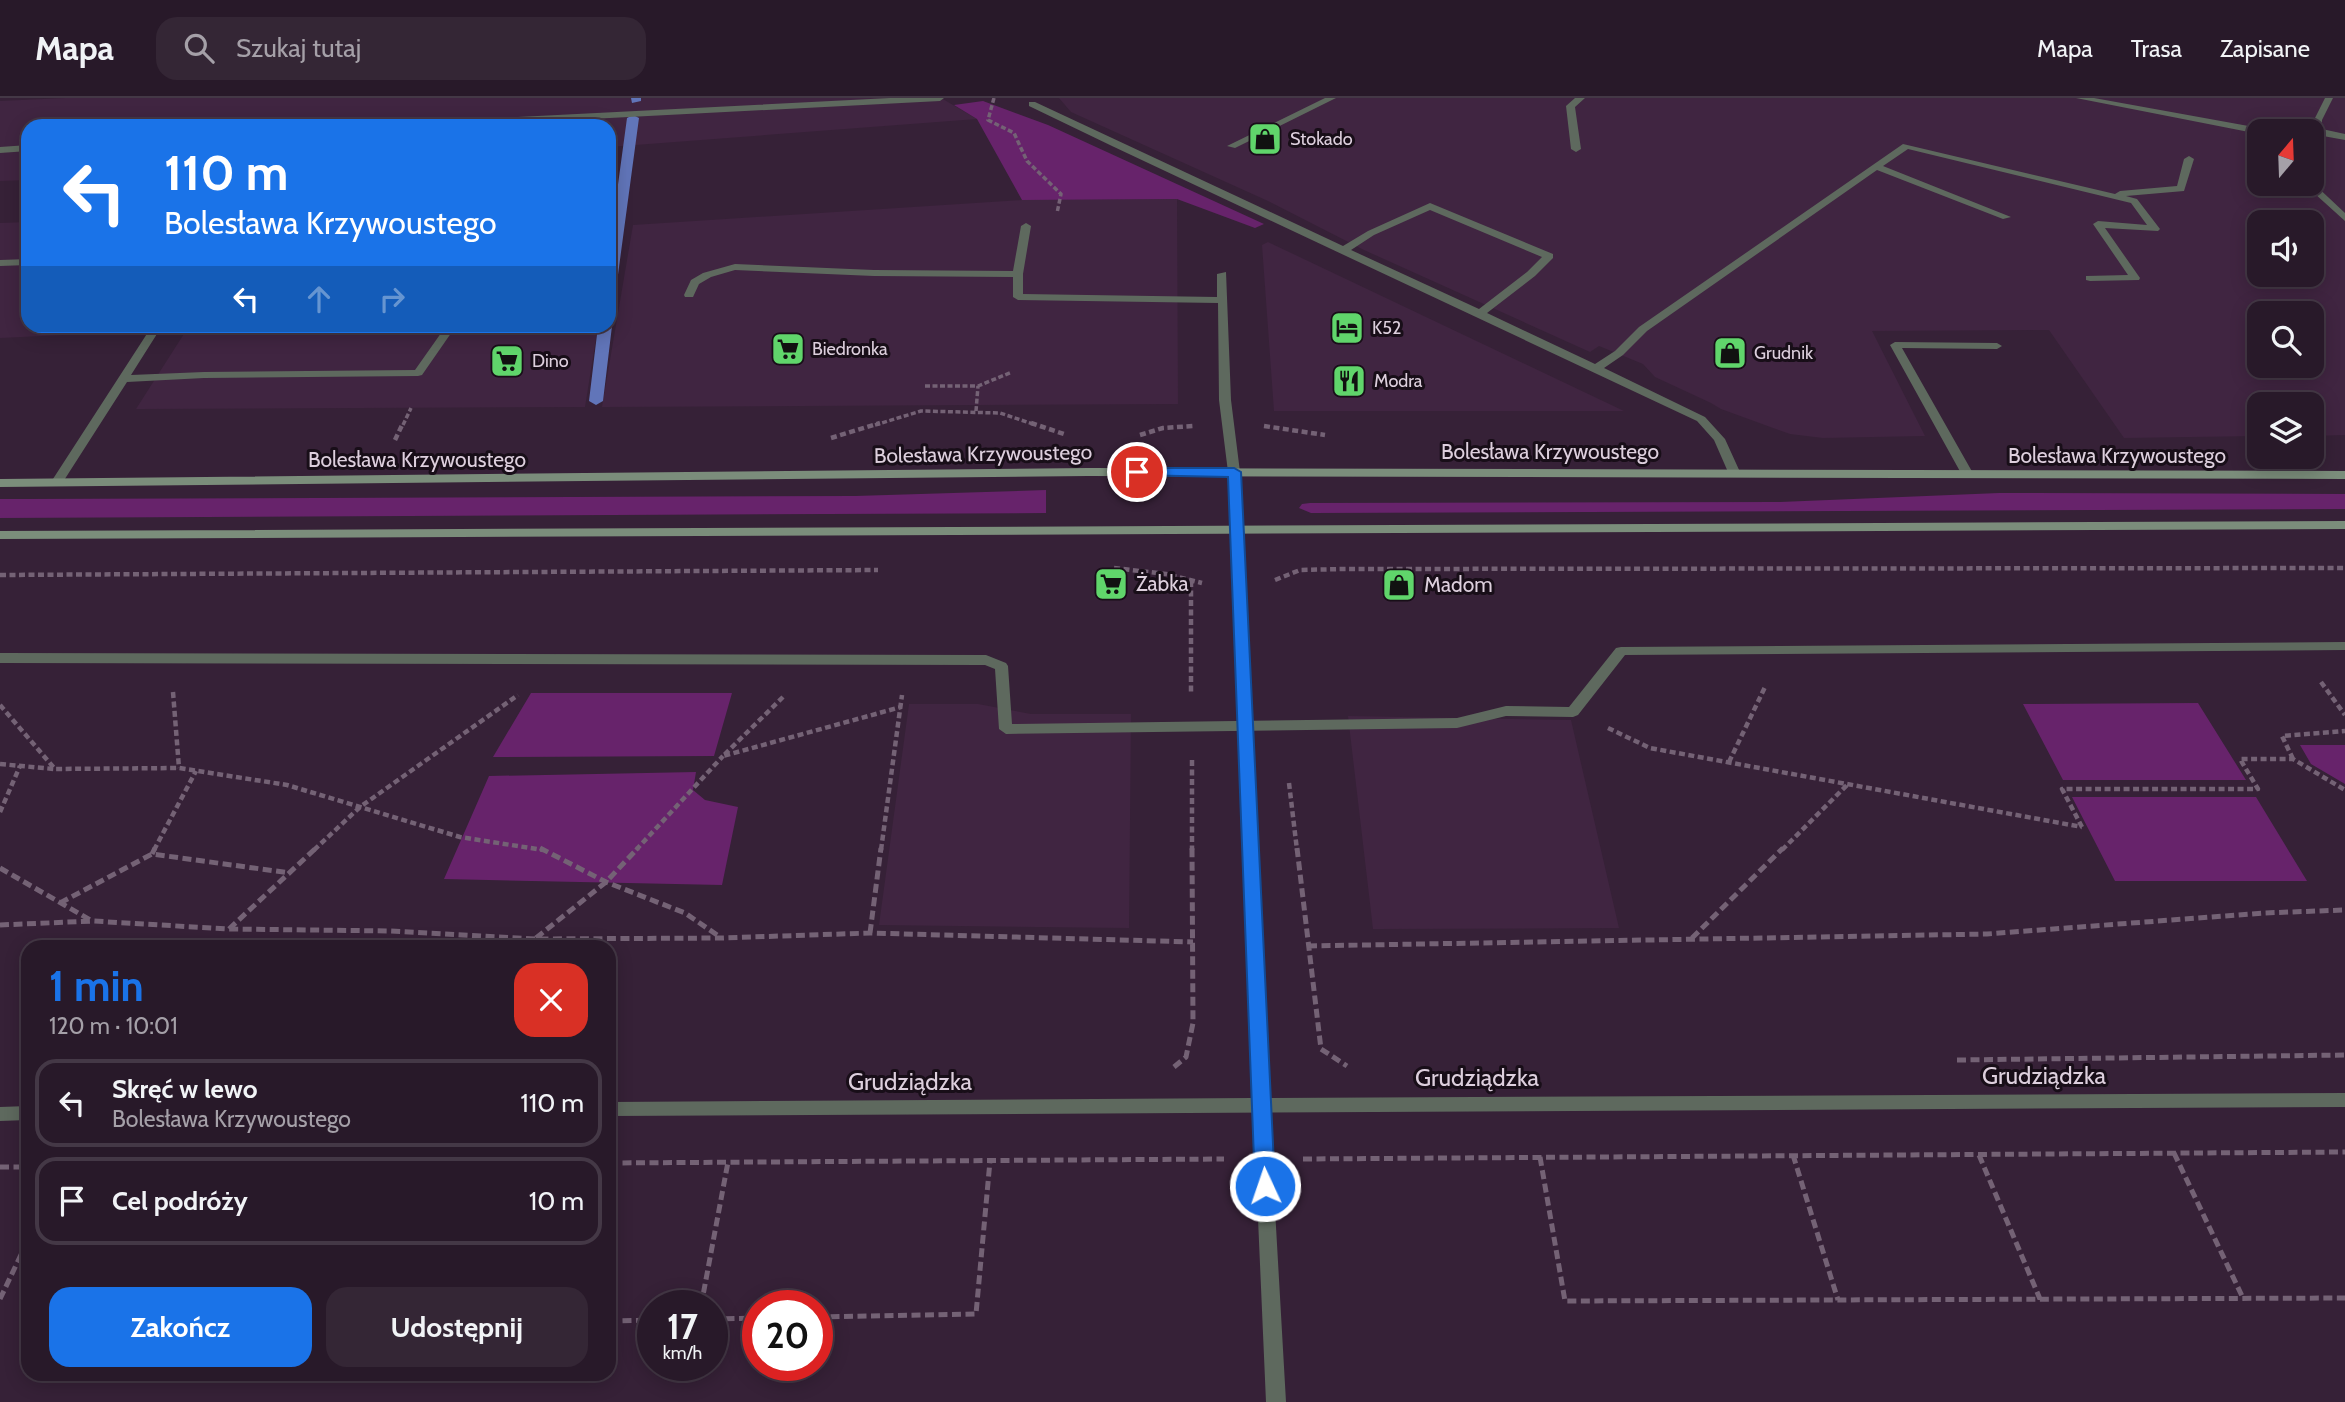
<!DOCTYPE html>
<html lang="pl">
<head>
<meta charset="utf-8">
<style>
	body { margin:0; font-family:Cabin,sans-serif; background:#342635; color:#f1f3f6; height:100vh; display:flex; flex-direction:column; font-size:26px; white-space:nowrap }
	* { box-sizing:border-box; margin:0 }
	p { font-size:23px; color:#a5a0a8 }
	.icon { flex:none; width:38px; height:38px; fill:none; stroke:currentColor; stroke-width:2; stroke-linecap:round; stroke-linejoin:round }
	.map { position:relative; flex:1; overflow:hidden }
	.drawer { position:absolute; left:21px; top:842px; width:595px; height:441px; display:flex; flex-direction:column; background:#281929; border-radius:21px; box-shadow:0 4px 18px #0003,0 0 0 2px #443846 }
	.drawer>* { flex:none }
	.top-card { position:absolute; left:21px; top:21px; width:595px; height:214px; border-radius:21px; box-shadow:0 4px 18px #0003,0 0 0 2px #443846; background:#1a73e8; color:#fff; overflow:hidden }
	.needle { width:46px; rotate:19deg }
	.controls { position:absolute; left:2247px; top:21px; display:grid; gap:14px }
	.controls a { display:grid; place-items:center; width:77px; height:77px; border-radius:14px; background:#281929; box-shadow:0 4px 18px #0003,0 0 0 2px #443846; font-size:35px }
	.speed { position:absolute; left:637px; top:1192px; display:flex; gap:14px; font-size:35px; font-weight:700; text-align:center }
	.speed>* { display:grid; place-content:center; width:91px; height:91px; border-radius:50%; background:#281929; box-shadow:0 4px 18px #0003,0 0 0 2px #443846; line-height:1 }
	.speed small { font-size:18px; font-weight:400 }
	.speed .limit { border:10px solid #d22; background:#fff; color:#111 }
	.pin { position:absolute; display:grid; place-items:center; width:60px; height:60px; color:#fff; margin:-30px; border:4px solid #fff; border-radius:50%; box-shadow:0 2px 7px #0007 }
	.me { position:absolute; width:77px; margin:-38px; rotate:357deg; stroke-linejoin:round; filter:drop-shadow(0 0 5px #0008) }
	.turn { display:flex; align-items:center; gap:24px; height:147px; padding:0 28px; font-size:32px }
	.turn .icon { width:91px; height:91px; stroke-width:2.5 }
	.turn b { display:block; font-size:49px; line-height:60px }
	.lanes { display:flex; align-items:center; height:66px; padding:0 28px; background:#0003; justify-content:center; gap:35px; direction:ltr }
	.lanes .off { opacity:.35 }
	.round { display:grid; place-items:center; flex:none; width:74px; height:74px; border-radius:21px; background:#342635 }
	.summary { display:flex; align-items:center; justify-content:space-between; height:119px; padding:0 28px }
	h1 { font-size:42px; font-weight:800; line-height:52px; color:#1a73e8 }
	.cta { display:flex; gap:14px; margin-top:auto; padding:14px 28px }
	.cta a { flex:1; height:80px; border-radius:21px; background:#1a73e8; color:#fff; font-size:28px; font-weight:800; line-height:80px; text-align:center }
	.cta a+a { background:#342635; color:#f1f3f6 }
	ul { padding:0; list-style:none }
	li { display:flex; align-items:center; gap:21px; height:88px; margin:0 14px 10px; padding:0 14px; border:4px solid #443846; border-radius:21px }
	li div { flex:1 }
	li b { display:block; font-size:26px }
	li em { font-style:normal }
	header { display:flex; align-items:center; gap:42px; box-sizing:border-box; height:98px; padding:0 35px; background:#281929; border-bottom:2px solid #443846 }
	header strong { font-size:33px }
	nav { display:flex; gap:38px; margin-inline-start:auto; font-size:24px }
	.search { width:490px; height:63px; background:#342635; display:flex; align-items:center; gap:18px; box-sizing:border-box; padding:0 24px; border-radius:21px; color:#a5a0a8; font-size:26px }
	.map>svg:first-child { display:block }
	.built { fill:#402541; fill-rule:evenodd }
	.green { fill:#67236b }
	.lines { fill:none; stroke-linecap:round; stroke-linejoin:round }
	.stream { fill:#6175b9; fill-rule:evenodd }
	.path-far2 { stroke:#746275; stroke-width:3.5; stroke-dasharray:5 2.5; stroke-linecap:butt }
	.path-far1 { stroke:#746275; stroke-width:4.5; stroke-dasharray:6 3.5; stroke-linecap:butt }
	.path { stroke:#746275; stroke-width:5; stroke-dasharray:9 4.5; stroke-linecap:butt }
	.service { fill:#5e695e; fill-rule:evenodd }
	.minor { fill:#5e695e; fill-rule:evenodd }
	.secondary { fill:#7b8d7b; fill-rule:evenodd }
	.route { fill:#1a73e8; stroke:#114b97; stroke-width:2 }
	.labels { text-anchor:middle; stroke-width:6; stroke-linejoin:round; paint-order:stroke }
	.far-poi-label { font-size:18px; fill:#ddcfdd; stroke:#180e18; text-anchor:start }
	.street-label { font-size:21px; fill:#ddcfdd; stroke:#180e18 }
	.poi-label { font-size:21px; fill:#ddcfdd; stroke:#180e18; text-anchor:start }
	.near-street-label { font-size:24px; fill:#ddcfdd; stroke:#180e18 }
</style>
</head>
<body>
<header>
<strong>Mapa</strong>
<div class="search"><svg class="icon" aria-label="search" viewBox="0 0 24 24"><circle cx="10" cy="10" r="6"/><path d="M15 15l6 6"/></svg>Szukaj tutaj</div>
<nav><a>Mapa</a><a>Trasa</a><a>Zapisane</a></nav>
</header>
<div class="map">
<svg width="2345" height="1304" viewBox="0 0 2345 1304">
	<rect width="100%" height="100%" fill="#362137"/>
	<path class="built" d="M65,0H941L977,21L609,49V28H28V88L22,89L27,82L0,83V3Z
		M1059,0H2345V337L2312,338V306H2259V338L2124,340L2049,232L1872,233L1925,338L1823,340L1790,336L1721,311L1711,305L1655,279L1643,266L1599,248L1590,254L1364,152L1268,103L1071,14ZM2259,33H2312V86H2259ZM2259,124H2312V177H2259ZM2259,215H2312V268H2259Z
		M1177,101L1178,306L602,309L633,127L1022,102Z
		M28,124V228H173L169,232L0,240V125Z
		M1268,144L1624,313H1274L1262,147Z
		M189,228H598L585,309L136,311Z
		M909,606H978L1031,616H1131L1129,830L879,827Z
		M1348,618L1571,622L1619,830L1373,831Z"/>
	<path class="green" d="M983,3L1048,27L1264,126L1255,130L1177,101L1022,102L977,21L954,7Z
		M1046,392V415L0,420V401H23L855,398Z
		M1999,395L2345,396V411L1311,415L1299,410L1302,406L1310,405L1780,404Z
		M531,595H732L714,658L493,659Z
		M2198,605L2246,682H2063L2023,606Z
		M2300,647H2345V686L2311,666Z
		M696,674L693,692L705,702L738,709L722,787L444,781L489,678Z
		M2072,699H2256L2307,783H2115Z"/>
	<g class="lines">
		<path class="stream" d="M631,0H641V3L632,5Z
			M633,17L639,20L615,199L609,203V153L627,20Z
			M610,225L612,228L603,303L596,307L589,303L598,228Z"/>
		<path class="path-far2" d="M994,0L988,22L1014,35L1027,63L1061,96L1057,115
			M925,288H978L1012,274
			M976,313L978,288
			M403,327L411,310
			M875,327L921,313L1000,315L1036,327"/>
		<path class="path-far1" d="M1031,325L1067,337
			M1264,328L1325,337
			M1140,337L1163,330L1193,328
			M831,340L880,325
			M395,342L403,325
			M1114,470L1166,476L1202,485
			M0,477L878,472
			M1275,482L1300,472L1345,471L2345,470
			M1191,483V594
			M2321,584L2345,617
			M173,594L179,670
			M783,599L723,658L901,609
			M0,607L55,671L179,670L287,687L460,739L543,752
			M1608,630L1650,650L2082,729
			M2293,661L2282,638L2345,633
			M1192,662V752
			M1729,664L1766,587
			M0,666L54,671
			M1289,685L1297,752
			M0,714L20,668
			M2082,729L2062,691H2258L2240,661H2293L2345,692
			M154,752L196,673
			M314,752L360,709L518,597
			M636,752L723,658
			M881,752L902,597
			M1782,752L1847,687"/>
		<path class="path" d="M540,750L606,784L685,815L720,839
			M1297,750L1321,951L1347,968
			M152,756L155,750
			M0,770L92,823
			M60,805L152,756L290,775
			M0,827L93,823L228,831L391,833L536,841L721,840L870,835L1193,844
			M229,831L316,750
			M870,835L881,750
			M536,840L606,784L638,750
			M1692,840L1783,750
			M1308,848L1987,836L2264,815L2345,812
			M1957,962L2345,957
			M1174,969L1186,959L1193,925L1192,750
			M2174,1055L2243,1200
			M1793,1057L1838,1202
			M1979,1057L2040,1201
			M1540,1059L1565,1203L2345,1200
			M1303,1061L2345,1054
			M609,1065L1224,1061
			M0,1069H28
			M0,1201L28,1142
			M701,1208L728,1064
			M817,1219L976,1216L990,1063
			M712,1221L758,1220
			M609,1223L653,1222"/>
		<path class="service" d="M890,0H944L940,3L453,28H397L401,25Z
			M1325,0H1336L1235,50L1227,48Z
			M1575,0H1585L1575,9L1581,51L1576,54L1571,51L1566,8Z
			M2076,0H2094L2254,29L2314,30V22L2325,0H2333L2322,22V31L2345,36V42L2312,36V33L2254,35Z
			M1029,4H1035L1343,148L1368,133L1430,105L1553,156V160L1535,178L1487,215L1595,266L1615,253L1639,229L1903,46L2115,96L2120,93L2177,88L2184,61L2189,58L2194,61L2184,93L2126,98L2137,101L2160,131L2158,133L2105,130L2140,180L2139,182L2090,183L2086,182V178L2128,177L2093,126L2098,123L2147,127L2131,105L1908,51L1883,68L2011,119L2003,121L1877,72L1647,233L1623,257L1604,270L1705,319L1725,341L1740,374L1734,378L1728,374L1714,342L1697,323L1112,48L1029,8ZM1430,112L1542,159L1527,174L1479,211L1351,152L1374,137Z
			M28,47V53L0,55V49Z
			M2312,84L2345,115V123L2304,86H2312Z
			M1026,125L1031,128L1023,176V196L1217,199V176L1226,174L1231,302L1240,374L1238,377H1230L1228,374L1219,302L1218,205L1018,202L1013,199V179L874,178L735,172L711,179L699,186L693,199H685L684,197L691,182L703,175L735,166L874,172L1013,173L1021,128Z
			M28,161V167L0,168V162Z
			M152,228H162L131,277L204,274L415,272L446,228H456L422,277L418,278L204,280L127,284L61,387H53L51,384Z
			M1895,244L1997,245L2002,248L1997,251L1902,250L1974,377L1972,380H1964L1962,377L1890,247Z
			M2345,544V552L1625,557L1578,617L1573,619L1506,618L1457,630L1006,636L999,631L995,571L985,567L0,565V555L986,557L1006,565L1008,568L1012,626L1457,620L1506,608L1569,609L1616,550L1621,549Z
			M1261,999L1267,1001L1269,1006L1286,1304H1266L1253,1006L1255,1001Z"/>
		<path class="minor" d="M1234,370L1240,374L1269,1000L2345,995V1009L609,1018V1004L1252,1000L1228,374Z
			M28,1008V1022L0,1023V1009Z"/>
		<path class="secondary" d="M1088,370L2345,373V381L1088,378L0,389V381Z
			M2345,423V431L0,441V433Z"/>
	</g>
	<path class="route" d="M1137,370H1234L1241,374L1275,1088L1272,1094L1265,1097L1258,1094L1255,1088L1228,379L1132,377V371Z"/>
	<defs>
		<symbol id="shop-square" viewBox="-11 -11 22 22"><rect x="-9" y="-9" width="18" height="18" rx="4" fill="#60d56b" stroke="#180e18"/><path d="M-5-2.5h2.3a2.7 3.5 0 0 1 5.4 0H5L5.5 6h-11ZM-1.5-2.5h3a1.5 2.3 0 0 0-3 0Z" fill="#111"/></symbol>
		<symbol id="hotel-square" viewBox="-11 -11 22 22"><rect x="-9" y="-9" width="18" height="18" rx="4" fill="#60d56b" stroke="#180e18"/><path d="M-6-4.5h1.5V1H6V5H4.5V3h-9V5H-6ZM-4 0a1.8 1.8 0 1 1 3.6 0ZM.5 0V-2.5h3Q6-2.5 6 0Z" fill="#111"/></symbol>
		<symbol id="supermarket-square" viewBox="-11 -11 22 22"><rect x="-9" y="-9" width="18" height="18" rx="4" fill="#60d56b" stroke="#180e18"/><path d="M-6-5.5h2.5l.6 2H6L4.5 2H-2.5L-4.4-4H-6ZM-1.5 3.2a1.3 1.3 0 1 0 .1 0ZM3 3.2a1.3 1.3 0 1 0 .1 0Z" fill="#111"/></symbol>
		<symbol id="restaurant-square" viewBox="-11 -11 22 22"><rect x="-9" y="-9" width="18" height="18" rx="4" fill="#60d56b" stroke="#180e18"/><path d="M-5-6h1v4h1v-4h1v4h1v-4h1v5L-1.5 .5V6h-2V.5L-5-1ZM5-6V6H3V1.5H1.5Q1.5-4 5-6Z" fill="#111"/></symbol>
	</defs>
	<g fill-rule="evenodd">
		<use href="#shop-square" x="1246" y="22" width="38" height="38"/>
		<use href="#hotel-square" x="1328" y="211" width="38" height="38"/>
		<use href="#supermarket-square" x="769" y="232" width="38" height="38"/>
		<use href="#shop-square" x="1711" y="236" width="38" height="38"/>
		<use href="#supermarket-square" x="488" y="244" width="38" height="38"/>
		<use href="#restaurant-square" x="1330" y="264" width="38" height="38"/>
		<use href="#supermarket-square" x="1092" y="467" width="38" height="38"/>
		<use href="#shop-square" x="1380" y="468" width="38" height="38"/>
	</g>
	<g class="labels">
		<g class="far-poi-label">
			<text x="1290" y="47">Stokado</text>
			<text x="1372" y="236">K52</text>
			<text x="812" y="257">Biedronka</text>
			<text x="1754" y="261">Grudnik</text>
			<text x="532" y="269">Dino</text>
			<text x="1374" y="289">Modra</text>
		</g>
		<g class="street-label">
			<text x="1550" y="361">Bolesława Krzywoustego</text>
			<text transform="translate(983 356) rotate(-1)" y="7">Bolesława Krzywoustego</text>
			<text x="2117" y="365">Bolesława Krzywoustego</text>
			<text x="417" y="369">Bolesława Krzywoustego</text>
		</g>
		<g class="poi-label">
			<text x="1136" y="493">Żabka</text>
			<text x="1424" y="494">Madom</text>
		</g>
		<g class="near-street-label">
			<text x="2044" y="986">Grudziądzka</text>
			<text x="1477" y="988">Grudziądzka</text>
			<text x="910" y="992">Grudziądzka</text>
		</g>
	</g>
</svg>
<div class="controls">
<a><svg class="needle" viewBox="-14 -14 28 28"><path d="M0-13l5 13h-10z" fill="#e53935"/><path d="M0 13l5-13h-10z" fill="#a5a0a8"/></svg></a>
<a><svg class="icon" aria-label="sound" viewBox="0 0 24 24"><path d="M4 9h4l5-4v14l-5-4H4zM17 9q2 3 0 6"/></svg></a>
<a><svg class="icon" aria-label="search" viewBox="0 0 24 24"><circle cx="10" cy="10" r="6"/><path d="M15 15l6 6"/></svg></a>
<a><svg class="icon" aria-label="layers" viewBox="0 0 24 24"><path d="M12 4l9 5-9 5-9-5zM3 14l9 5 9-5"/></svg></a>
</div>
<div class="speed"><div>17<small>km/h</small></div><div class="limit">20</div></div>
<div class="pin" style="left:1137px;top:374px;background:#d93025"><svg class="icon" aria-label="arrive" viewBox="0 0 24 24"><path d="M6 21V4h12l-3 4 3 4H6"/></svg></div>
<svg class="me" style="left:1265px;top:1088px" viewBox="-20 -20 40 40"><circle r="17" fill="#1a73e8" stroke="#fff" stroke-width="3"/><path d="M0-11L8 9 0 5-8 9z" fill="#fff"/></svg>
<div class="top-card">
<div class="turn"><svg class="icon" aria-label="left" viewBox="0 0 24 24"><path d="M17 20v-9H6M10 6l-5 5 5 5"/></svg><div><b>110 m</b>Bolesława Krzywoustego</div></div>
<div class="lanes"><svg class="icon" aria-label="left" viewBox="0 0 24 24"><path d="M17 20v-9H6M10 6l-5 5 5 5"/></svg><svg class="icon off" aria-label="ahead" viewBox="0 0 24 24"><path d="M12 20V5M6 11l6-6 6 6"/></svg><svg class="icon off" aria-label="right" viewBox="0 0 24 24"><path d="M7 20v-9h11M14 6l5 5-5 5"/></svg></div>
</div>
<section class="drawer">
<div class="summary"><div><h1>1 min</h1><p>120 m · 10:01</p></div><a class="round" style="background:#d93025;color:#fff"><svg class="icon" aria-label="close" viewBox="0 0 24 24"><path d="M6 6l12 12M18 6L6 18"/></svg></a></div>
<ul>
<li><svg class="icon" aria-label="left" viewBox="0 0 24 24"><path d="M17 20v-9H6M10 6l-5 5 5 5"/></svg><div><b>Skręć w lewo</b><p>Bolesława Krzywoustego</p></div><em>110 m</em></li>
<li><svg class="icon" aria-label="arrive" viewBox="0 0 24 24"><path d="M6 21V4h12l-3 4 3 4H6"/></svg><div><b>Cel podróży</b></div><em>10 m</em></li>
</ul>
<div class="cta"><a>Zakończ</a><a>Udostępnij</a></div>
</section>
</div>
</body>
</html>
